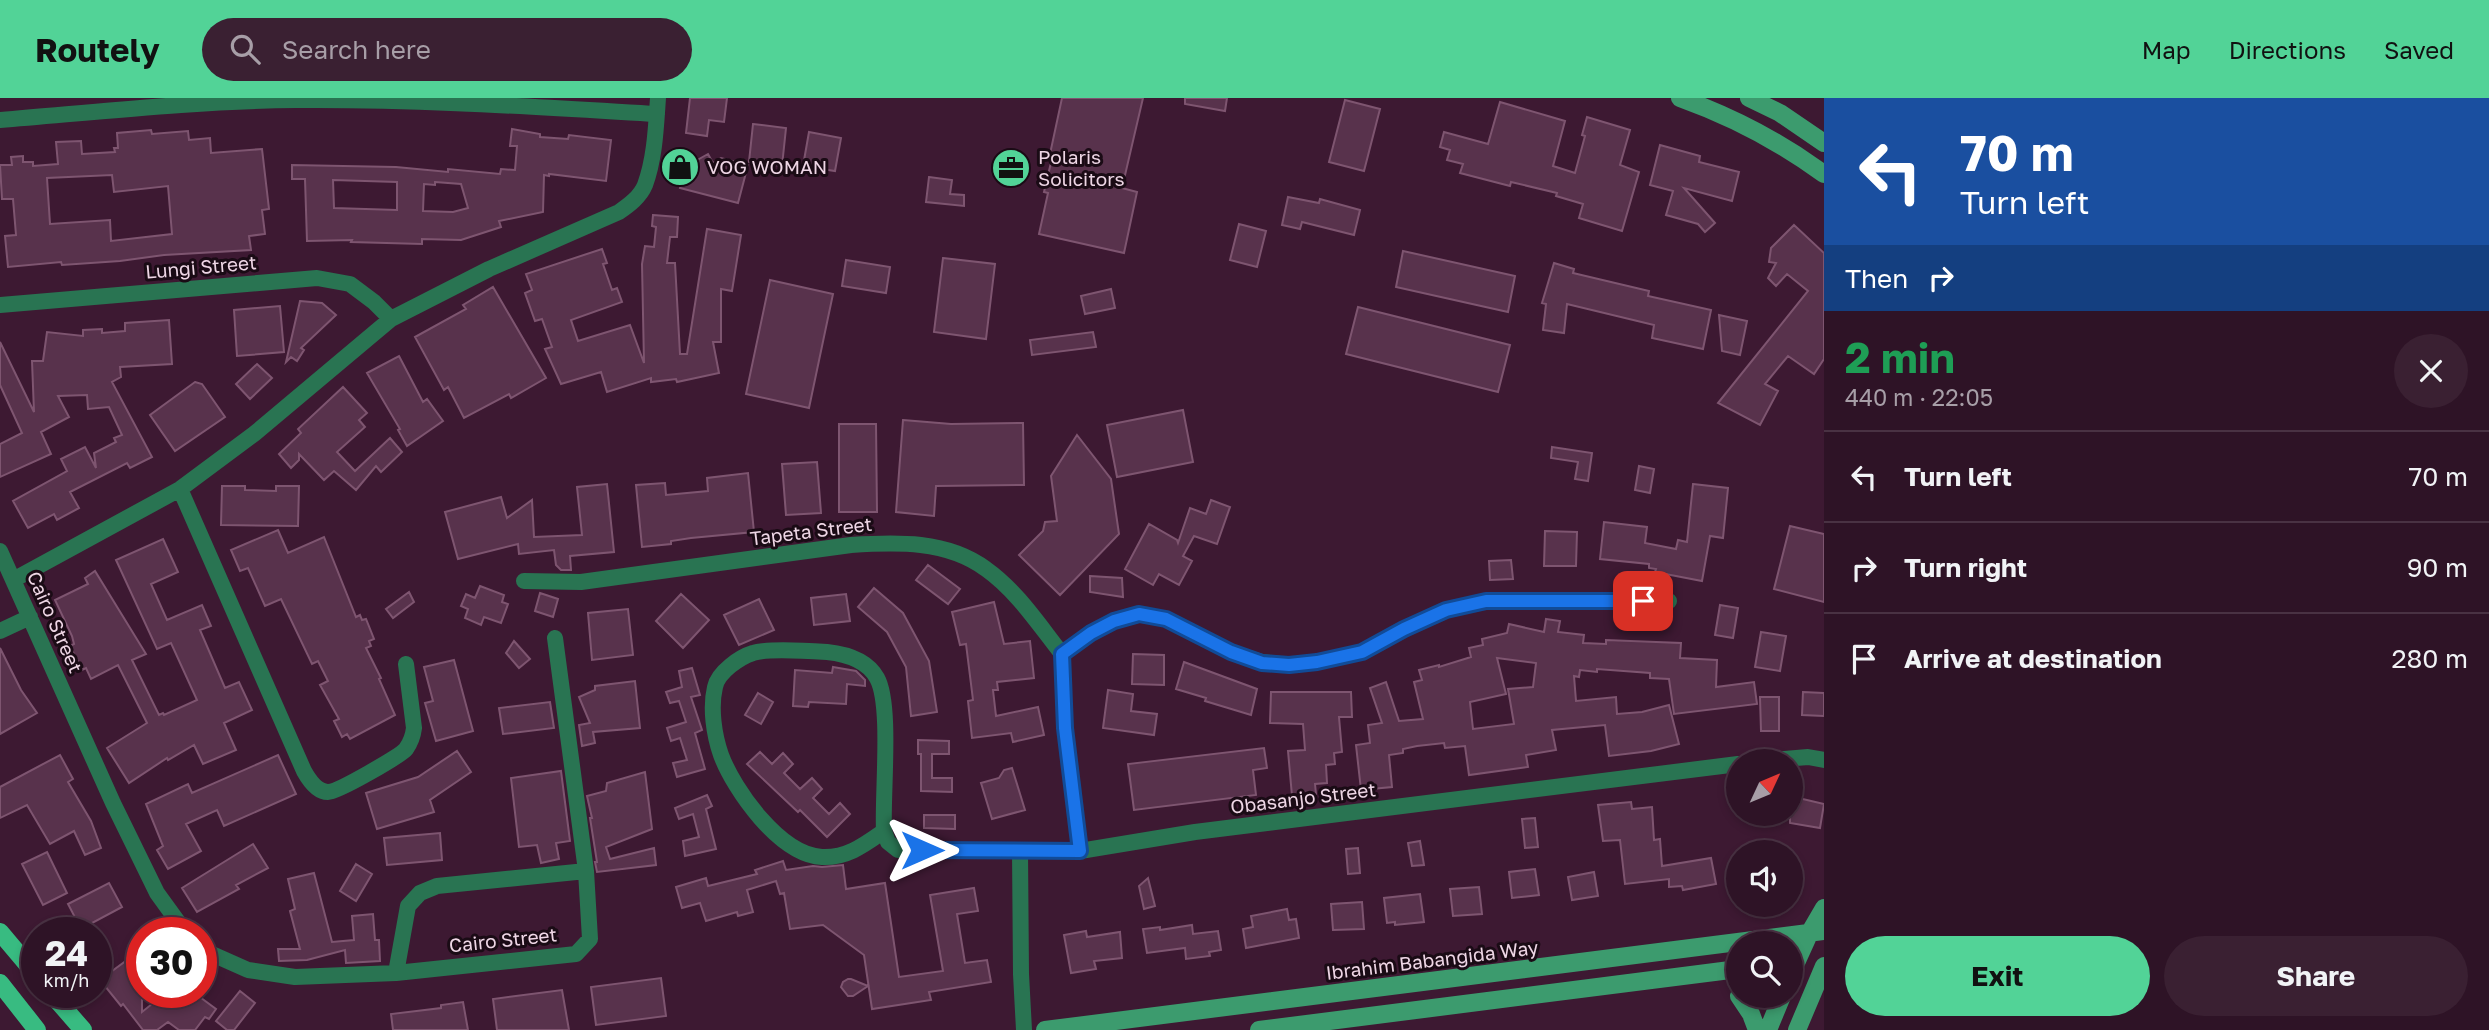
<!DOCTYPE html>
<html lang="en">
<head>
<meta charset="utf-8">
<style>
	body { margin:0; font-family:"Golos Text",sans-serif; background:#3a2032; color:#f1f3f6; height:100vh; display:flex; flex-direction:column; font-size:26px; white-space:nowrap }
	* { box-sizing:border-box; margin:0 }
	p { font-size:23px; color:#a79ea7 }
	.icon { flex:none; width:38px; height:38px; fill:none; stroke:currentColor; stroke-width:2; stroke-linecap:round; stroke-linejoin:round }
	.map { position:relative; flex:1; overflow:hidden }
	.side { display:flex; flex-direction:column; background:#2e1326; width:665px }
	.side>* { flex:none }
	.banner { background:#1a4fa0; color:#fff; overflow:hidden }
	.needle { width:46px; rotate:46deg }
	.controls { position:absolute; left:1726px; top:651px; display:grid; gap:14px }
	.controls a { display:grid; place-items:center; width:77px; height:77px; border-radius:50%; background:#2e1326; box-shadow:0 4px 10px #0003,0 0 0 2px #493243; font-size:35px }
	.speed { position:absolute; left:21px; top:819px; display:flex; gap:14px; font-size:35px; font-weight:700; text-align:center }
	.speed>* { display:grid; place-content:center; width:91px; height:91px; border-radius:50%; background:#2e1326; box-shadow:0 4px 10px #0003,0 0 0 2px #493243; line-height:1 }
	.speed small { font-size:18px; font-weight:400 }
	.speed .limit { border:10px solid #d22; background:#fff; color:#111 }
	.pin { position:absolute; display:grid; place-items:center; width:60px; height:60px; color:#fff; margin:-30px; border-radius:14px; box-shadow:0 4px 10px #0006 }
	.me { position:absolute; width:77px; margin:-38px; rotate:90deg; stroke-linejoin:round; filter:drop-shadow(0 0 5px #0008) }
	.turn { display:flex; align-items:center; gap:24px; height:147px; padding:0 21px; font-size:32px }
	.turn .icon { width:91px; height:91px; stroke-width:2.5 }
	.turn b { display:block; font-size:49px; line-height:60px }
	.then { display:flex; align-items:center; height:66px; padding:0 21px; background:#0003; gap:14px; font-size:26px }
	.round { display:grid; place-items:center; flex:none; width:74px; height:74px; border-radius:37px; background:#3a2032 }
	.summary { display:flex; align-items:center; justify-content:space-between; height:119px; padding:0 21px }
	h1 { font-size:42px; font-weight:700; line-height:52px; color:#1e9e55 }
	.action { display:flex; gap:14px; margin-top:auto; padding:14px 21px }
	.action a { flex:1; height:80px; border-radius:42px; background:#52d397; color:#111; font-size:28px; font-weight:700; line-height:80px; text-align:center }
	.action a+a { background:#3a2032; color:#f1f3f6 }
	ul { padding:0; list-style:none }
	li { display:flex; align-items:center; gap:21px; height:91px; padding:0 21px; border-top:2px solid #493243 }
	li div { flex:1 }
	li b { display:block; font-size:26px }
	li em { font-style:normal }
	header { display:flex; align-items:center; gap:42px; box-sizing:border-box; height:98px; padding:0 35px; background:#52d397; color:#111 }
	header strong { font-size:33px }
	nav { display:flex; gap:38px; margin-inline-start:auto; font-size:24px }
	.search { width:490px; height:63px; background:#3a2032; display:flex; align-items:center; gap:18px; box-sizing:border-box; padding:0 24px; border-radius:38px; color:#a79ea7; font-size:26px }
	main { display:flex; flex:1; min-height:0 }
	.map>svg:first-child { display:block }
	.building { fill:#58324c; stroke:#7e5570; stroke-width:2; fill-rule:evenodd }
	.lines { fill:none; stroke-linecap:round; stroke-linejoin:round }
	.minor { stroke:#297452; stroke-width:16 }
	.secondary { stroke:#3c9b6e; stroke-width:18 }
	.primary { stroke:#38bb81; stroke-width:18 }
	.route-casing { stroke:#114b97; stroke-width:18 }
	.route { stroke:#1a73e8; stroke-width:12 }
	.labels { text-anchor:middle; stroke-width:6; stroke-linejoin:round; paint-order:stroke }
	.poi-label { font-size:19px; fill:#eed6e5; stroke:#1a0b15; text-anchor:start }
	.street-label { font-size:19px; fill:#eed6e5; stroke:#1a0b15 }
</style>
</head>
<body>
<header>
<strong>Routely</strong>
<div class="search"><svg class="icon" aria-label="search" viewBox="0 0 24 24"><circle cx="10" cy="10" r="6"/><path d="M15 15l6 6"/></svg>Search here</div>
<nav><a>Map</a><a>Directions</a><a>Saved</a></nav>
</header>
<main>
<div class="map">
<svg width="1824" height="932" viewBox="0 0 1824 932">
	<rect width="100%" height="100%" fill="#3d1932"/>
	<path class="building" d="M690,0H727L724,24L709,22L707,38L686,35Z
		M1062,0H1143L1122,90L1137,94L1124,155L1039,136L1048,95L1044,94L1053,56H1050Z
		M1185,0H1227L1225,13L1185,6Z
		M1345,2L1380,11L1364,73L1329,64Z
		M1500,4L1565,23L1553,68L1575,75L1585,38L1582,37L1587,19L1630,32L1620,67L1639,74L1622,133L1579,120L1583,106L1556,98L1557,95L1511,84L1510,88L1460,75L1463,66L1447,62L1450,52L1440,49L1444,34L1488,46Z
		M753,26L786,30L782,68L749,64Z
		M512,31L540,36V39L568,41L569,37L611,42L606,83L549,76V78L544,77L543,114L499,123L501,129L461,142L422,141V146L351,144L352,142L307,143L305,81H292V67L396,69L448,74V71L500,76L501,71L515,72L517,48H510ZM333,82L397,84V112L334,110ZM435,84L461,86L468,110L453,114L423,113L424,86L435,87Z
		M151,32L152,36L188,33L189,42L210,40L211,55L262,51L269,111L262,112L265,136L249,138L251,152L164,157L120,163L62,167L61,164L8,169L5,138L16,137L13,101H2L0,67H12L11,59L23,58V64H33V68L58,66L56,44L81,43L82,56L115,54L114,50H118L117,35ZM112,77L114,94L168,88L172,136L111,143L110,122L50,126L47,80Z
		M809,34L841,40L835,73L803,68Z
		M1660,47L1700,58L1699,64L1739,74L1732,103L1684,90L1715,125L1705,134L1698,126L1666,117L1673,93L1650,87Z
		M708,56L713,65L721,60L748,67L738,105L680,90L685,69Z
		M929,79L952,82L950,96L964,97V108L926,104Z
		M1288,99L1319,105L1320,101L1360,112L1354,137L1302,124L1300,131L1282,127Z
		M653,117L678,119L677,139H670L667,165H675L680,256H687L707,131L741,137L732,193L721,191V244H713L719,275L677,284L676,281L651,284V280L607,294L601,274L561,286L545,251L552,249L542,221L535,223L525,195L532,192L526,176L602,151L607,165L603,166L612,192L617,190L622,204L571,222L578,243L630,227L644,265L642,166L645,148L654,149L656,129L652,128Z
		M1239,126L1266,133L1257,169L1230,162Z
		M1794,127L1824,155V261L1814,276L1788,258L1765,286L1778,293L1760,327L1718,305L1808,193L1787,176L1776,188L1768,180L1776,165L1769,164L1771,150Z
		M1403,153L1515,178L1508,214L1396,189Z
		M943,160L995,166L986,241L934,234Z
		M846,162L890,169L886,195L842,188Z
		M1554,165L1574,171L1573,175L1649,193L1648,198L1711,212L1703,251L1652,240L1654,227L1567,206L1564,235L1543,232L1546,206L1542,205Z
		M770,182L833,196L809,310L746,296Z
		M493,189L546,280L511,300L509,296L464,320L448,289L444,292L415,239L466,211L463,207Z
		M1111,191L1115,210L1085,216L1081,198Z
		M300,203L322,205L336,217L301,250L304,252L297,263L291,259L286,264Z
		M280,208L284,254L237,258L234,212Z
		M1358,209L1510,247L1498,294L1346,256Z
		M1719,217L1747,223L1740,257L1722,253Z
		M169,222L172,266L120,269L121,279L112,284L152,359L130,370L127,365L70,394L79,410L57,422L54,416L28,430L13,403L67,373L61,361L85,349L96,370L94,355L116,344L114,340L122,337L109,309L88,311L87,297L58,298L69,319L41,334L51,356L0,379V346L22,335L0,287V244L34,314L32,263H43L47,234L83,238V232L102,231V235L125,233V225Z
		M1093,234L1096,249L1032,257L1030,242Z
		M399,258L423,304L427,301L443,323L407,348L398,332L400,331L367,275Z
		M257,266L272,280L250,301L236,286Z
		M195,284L202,286L225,319L175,353L150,317Z
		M343,289L367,315L359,322L365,329L337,354L355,373L390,340L402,354L381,374L376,368L356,392L334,373L324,382L299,356V362L291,370L279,356L301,335L298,331Z
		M1183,312L1193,364L1117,379L1107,327Z
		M903,322L951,326L1023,325L1024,387L936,388L934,418L896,414Z
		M839,326H876L877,414H839Z
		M1077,337L1111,381L1119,436L1060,497L1019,457L1043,433L1045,424L1057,423L1051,378Z
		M1552,349L1592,355L1588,383L1575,381L1578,364L1551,360Z
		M817,364L821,415L786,417L782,366Z
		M1639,368L1654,371L1650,395L1635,392Z
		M748,375L754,434L691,440L671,443V446L642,449L636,387L665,385L666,397L708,393L707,380Z
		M607,386L614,454L570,458L571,472H561L556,467L554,452L519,456L518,446L458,461L445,414L501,399L507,420L532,402L534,439L582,437L577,389Z
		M1693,386L1728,390L1723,440L1710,438L1702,483L1655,474L1656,471L1649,470V466L1600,461L1604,424L1647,429L1645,445L1676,451L1678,442L1687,444Z
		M222,388H245V392L276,393V388H299L298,428L221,427Z
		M1211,402L1230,409L1217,446L1194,438L1183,458L1192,463L1179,487L1159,476L1153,487L1125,471L1149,426L1177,442L1178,445L1190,410L1206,416Z
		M1790,428L1824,436V504L1774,491Z
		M278,432L288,455L324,439L356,519L360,517L362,522L366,521L374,541L369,543L371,548L366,550L381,580L379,581L395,617L350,641L347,636L342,639L334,623L339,621L320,587L328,583L318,563L312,566L281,501L265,508L248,470L240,473L231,452Z
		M1545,433L1577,434L1576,468H1544Z
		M163,441L178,474L151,486L167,522L202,507L211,528L200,532L225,590L239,584L252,612L224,625L236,652L203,666L194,647L168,662L167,660L129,685L107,650L147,625L118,567L91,581L86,570L82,572L70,548L74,546L72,538L55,502L88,486L85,480L95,473L146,556L132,562L159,617L163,615L164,617L197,602L171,545L157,551L116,462Z
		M1511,462L1513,481L1490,482L1489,463Z
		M928,467L960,491L948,506L916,482Z
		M1090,478L1122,480L1123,499L1090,494Z
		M480,488L504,497L502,504L508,506L501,525L484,519L481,527L465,520L468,511L461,508L466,496L475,500Z
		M874,490L903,515L929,563L937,614L911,618L906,569L887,534L858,509Z
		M409,494L414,504L393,520L386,511Z
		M540,495L558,501L553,519L535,513Z
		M681,496L709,522L683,550L656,523Z
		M846,496L850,523L814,527L811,500Z
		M759,501L774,532L739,547L724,517Z
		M994,504L1004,546L1030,543L1034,580L997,584L998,592H993L996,618L1038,609L1044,637L1013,644L1011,635L972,640L968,603L973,602L966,546L960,547L952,514Z
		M1720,507L1738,510L1733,540L1715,537Z
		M628,511L633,557L592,562L588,515Z
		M1546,521L1560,523L1558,534L1584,537L1583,545L1606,546V542L1681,545L1680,560L1717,562L1716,589L1754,584L1757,606L1674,616L1669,581L1650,580V575L1597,571V574L1580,572L1579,579L1574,578L1576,603L1616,599L1617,616L1642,614L1669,607L1679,646L1651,653L1609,658L1605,627L1552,632L1556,652L1526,657L1528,669L1469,677L1465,648L1445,650L1444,645L1417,648L1403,651V655L1389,657L1392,689L1361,692L1356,647L1370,645L1368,627L1382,625L1370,590L1386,584L1399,623L1423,621L1414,584L1422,582L1419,572L1439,567V569L1471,559L1469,550L1483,547L1482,541L1507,535L1509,526L1544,534ZM1497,560L1536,565L1533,589L1508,591L1514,626L1473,631L1470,604L1506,596Z
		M1761,534L1786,538L1780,573L1755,569Z
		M514,543L530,561L519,570L506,555Z
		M0,550L21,592L37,615L0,636Z
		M1133,556L1164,557V587L1132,586Z
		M454,562L473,633L436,643L425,605L433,603L424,569Z
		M1184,564L1257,591L1251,617L1205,603L1206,600L1176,591Z
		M833,569L856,573L865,582V588L847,586L846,606L809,604L808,609L793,608L795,572L832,575Z
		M692,570L700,597L691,599L702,632L695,635L705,671L677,679L673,665L687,662L680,640L671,643L667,630L686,624L679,603L670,605L666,594L682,589L679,573Z
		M635,583L640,630L593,634L595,645L582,648L579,627L590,625L579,599L595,592V588Z
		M1108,592L1133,596L1131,613L1157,616L1154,637L1103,630Z
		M1271,594H1351L1352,619H1339L1342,654L1334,655L1335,666L1326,667L1327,685L1315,686L1316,696L1292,698L1288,653L1305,652L1303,626L1270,625Z
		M1803,594L1824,595V618L1802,617Z
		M758,595L773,604L761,626L745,617Z
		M1760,599H1779V633H1761Z
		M550,604L554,630L503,636L499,610Z
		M918,642L949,643V656H932V680H952V694L921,693V656H918Z
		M1264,650L1267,670L1253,672L1256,697L1134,712L1128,666Z
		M457,653L471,674L430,702L434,714L377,731L366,695L418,679Z
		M760,654L772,666L783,655L793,666L784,675L800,691L812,680L822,691L813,700L829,716L840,705L850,716L827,739L800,712L798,714L747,666Z
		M60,657L73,681L68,684L91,723L101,750L85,757L74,733L50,746L27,707L0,720V689Z
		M278,657L296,696L224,728L217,712L186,726L201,753L168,771L157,752L163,748L146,706L188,686L192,695Z
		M1012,670L1025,712L992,721L981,685L999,680L1004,672Z
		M561,673L570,743L556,745L559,761L541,765L537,747L519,749L511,680Z
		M645,674L652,731L606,749L610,761L654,750L656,767L597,774L595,764H597L590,720H592L587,698L606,693L607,685Z
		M707,697L712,708L706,711L716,751L685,758L683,743L699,739L693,716L679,721L675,710Z
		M1790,698L1824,706L1820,730L1790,725Z
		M1631,704L1632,711L1652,709L1654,742L1660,741L1662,768L1711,760L1716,786L1683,792L1682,788L1669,789V781L1625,786L1620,742L1603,743L1598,707Z
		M924,717H955V731L924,730Z
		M1535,720L1538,749L1525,750L1522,721Z
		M440,735L442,762L387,767L384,740Z
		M1420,743L1424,767L1412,768L1408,745Z
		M253,746L268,770L236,787L239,791L197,814L182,790Z
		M1358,750L1360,775L1348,776L1346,751Z
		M47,754L67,795L43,807L22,766Z
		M783,763L786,772L813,768L822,769L843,767L846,791L885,785L899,879L943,873L930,797L974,790L978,813L957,816L965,865L987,862L991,884L929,894L931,902L872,911L864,857L823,827L790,831L784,795L780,796L776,783L747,792L753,814L738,818L737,814L706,823L700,805L682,810L676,789L706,780L708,788L757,776L755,772Z
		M356,766L372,776L356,803L340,793Z
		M1535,771L1539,797L1512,800L1509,774Z
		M1594,774L1598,798L1572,802L1568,779Z
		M314,775L332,844L354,842L352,818L373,816L375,842H379L380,863L346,865L345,852L307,862L279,863L278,851H300L290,813L295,811L288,781Z
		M1148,780L1155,808L1144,811L1139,788Z
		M109,785L122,809L81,831L68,806Z
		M1479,789L1482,816L1453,818L1450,791Z
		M1420,796L1424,824L1395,827V824L1387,825L1384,800Z
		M1362,804L1364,831L1333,832L1331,806Z
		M1287,811L1289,822L1296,821L1299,840L1246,850L1243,831L1253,829L1251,818Z
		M1192,827L1193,836L1218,833L1221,852L1209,854L1210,858L1186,861L1185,850L1147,855L1143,831L1160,829V832Z
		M1086,833L1087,839L1120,834L1122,860L1094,863L1096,871L1071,875L1064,837Z
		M142,851V914L167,894H193L216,911L209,921L205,919L195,932H179L168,924L157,932H143L123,906L121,908L100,882Z
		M661,880L666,918L596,927L591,889Z
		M848,881H851L868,888L853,898H848L841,889L843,884Z
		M562,892L569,932H497L493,901Z
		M240,893L255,905L234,932H227L216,923Z
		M463,904L468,932H393L391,916L441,910V907Z"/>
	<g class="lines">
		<path class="minor" d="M0,22C98,14 197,3 296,2C417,1 536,9 657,16
			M0,207L317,180L350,186L374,204L391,221
			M180,391L304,673C309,682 317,694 328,694C338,694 400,658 406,651C411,644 413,638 414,630L406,566
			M0,453L113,705L157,795L186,835
			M13,482L180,391L254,336L391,221L489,171L619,114C629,107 640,99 645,87C655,60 656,28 658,0
			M524,483L581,484L851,447C896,444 947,442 986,471C1017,493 1039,527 1062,556
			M0,533L30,519
			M1761,663L1808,659L1824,662
			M884,733C864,747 847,760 822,759C780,757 734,692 721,657C714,637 710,610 715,589C718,574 740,559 753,555C767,550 812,553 827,554C846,556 867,562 877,580C892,607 882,697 884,733L888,744L898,752L1080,753L1195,734L1738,666
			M1020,753L1021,876L1024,932
			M1080,753L1065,630L1062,556L1091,535L1114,523L1139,516L1166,521L1231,554L1262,564L1289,567L1316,564L1362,554L1404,531L1446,512L1486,503H1669
			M201,847L212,856L248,872L295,879L396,875L576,856L590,841L586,773L555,540
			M396,875L408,808L420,795L437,788L586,773"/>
		<path class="secondary" d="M1680,0C1733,19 1779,43 1824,76
			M1749,0L1780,15L1824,45
			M1790,878L1810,834L1824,810
			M1739,898L1751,916L1757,932
			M1045,932L1824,833
			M1259,932L1738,871
			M1768,932L1782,898
			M1797,932L1824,868"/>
		<path class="primary" d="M0,834L37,878
			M0,885L37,932
			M50,894L83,932"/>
	</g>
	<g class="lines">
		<defs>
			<path id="route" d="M922,752L1080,753L1065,630L1062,556L1091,535L1114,523L1139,516L1166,521L1231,554L1262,565L1289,567L1317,564L1362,554L1404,531L1446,512L1486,503H1643"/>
		</defs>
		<use href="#route" class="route-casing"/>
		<use href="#route" class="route"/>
	</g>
	<defs>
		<symbol id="shop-disc" viewBox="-11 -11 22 22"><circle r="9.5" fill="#52d397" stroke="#1a0b15"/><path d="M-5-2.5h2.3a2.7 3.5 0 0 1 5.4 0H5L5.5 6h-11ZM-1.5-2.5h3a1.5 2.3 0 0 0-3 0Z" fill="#111"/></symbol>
		<symbol id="office-disc" viewBox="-11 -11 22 22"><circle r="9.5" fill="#52d397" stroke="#1a0b15"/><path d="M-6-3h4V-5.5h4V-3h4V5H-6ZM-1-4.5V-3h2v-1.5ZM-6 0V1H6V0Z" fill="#111"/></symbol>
	</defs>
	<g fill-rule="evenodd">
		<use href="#shop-disc" x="658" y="47" width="44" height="44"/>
		<use href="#office-disc" x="989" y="48" width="44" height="44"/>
	</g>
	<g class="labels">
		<g class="poi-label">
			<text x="1038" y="66">Polaris<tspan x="1038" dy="22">Solicitors</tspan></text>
			<text x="707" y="76">VOG WOMAN</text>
		</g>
		<g class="street-label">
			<text transform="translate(201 169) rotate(-5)" y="7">Lungi Street</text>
			<text transform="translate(811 433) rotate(-7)" y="7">Tapeta Street</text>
			<text transform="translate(55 524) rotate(66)" y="7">Cairo Street</text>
			<text transform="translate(1303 700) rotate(-7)" y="7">Obasanjo Street</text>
			<text transform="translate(503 842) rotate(-6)" y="7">Cairo Street</text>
			<text transform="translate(1432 862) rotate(-7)" y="7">Ibrahim Babangida Way</text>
		</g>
	</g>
</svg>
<div class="controls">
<a><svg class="needle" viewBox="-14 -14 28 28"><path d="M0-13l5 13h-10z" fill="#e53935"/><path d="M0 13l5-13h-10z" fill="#a79ea7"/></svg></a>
<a><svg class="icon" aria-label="sound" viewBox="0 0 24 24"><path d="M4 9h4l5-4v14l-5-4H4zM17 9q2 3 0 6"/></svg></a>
<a><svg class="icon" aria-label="search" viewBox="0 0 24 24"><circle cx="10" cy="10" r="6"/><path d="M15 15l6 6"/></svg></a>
</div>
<div class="speed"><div>24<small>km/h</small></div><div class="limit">30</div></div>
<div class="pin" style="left:1643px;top:503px;background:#d93025"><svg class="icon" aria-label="arrive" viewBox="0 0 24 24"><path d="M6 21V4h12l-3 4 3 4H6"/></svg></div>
<svg class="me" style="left:922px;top:752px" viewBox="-20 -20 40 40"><path d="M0-17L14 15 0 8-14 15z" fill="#1a73e8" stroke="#fff" stroke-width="4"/></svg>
</div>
<section class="side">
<div class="banner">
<div class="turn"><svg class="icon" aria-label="left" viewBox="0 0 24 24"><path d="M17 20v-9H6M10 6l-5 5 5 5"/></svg><div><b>70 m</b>Turn left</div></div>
<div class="then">Then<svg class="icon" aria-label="right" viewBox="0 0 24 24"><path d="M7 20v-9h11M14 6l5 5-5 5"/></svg></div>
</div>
<div class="summary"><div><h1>2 min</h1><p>440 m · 22:05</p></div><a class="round"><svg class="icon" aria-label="close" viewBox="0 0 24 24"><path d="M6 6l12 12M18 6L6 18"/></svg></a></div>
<ul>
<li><svg class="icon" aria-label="left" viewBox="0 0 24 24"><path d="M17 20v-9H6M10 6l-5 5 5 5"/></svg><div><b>Turn left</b></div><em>70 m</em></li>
<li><svg class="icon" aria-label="right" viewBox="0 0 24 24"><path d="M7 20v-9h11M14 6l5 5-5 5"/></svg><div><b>Turn right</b></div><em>90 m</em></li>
<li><svg class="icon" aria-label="arrive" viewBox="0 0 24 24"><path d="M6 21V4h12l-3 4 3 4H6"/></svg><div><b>Arrive at destination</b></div><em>280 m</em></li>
</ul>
<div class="action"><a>Exit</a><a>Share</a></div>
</section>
</main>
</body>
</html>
